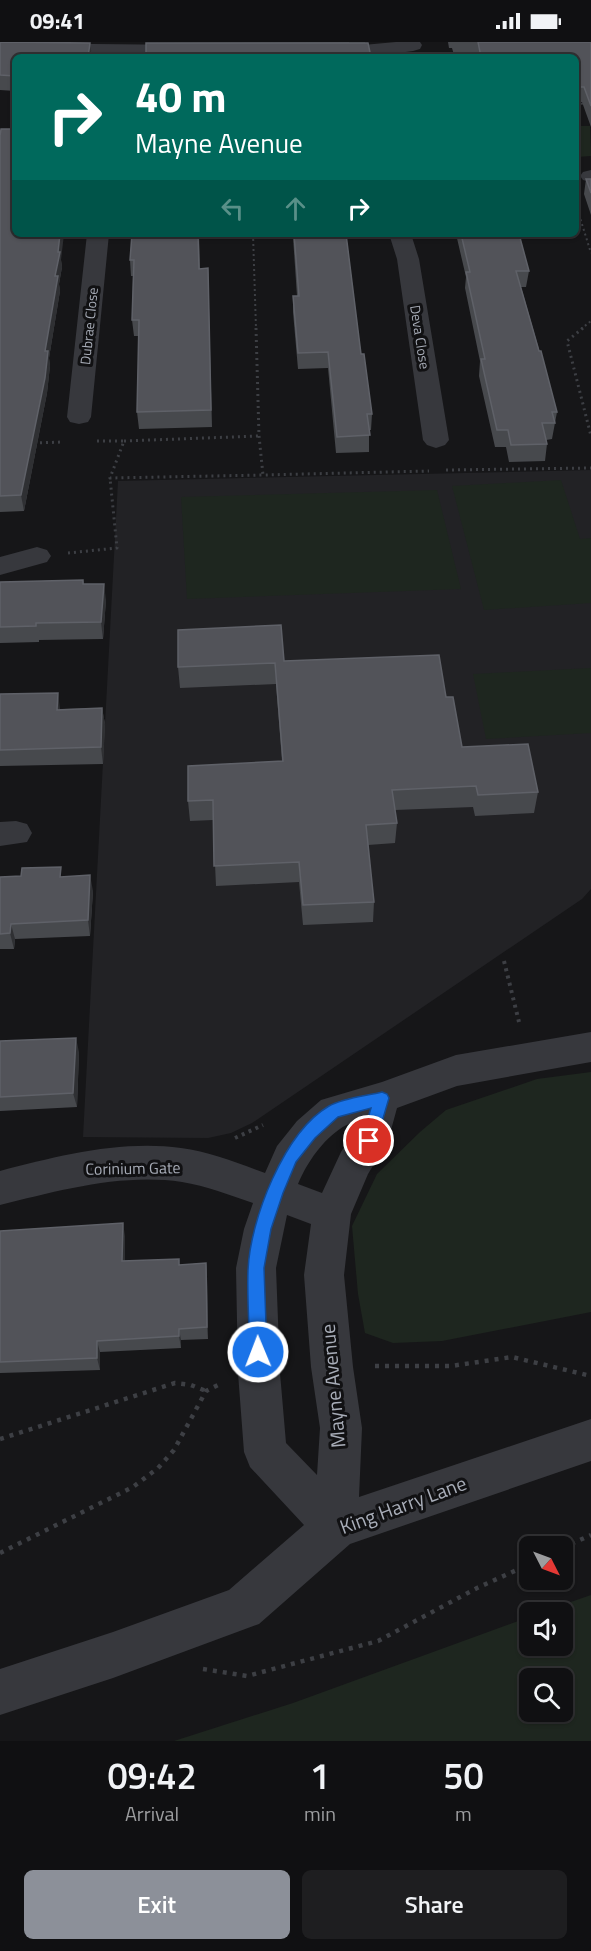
<!DOCTYPE html>
<html lang="en">
<head>
<meta charset="utf-8">
<style>
	body { margin:0; font-family:"Titillium Web",sans-serif; background:#1e1e20; color:#f1f3f6; height:100vh; display:flex; flex-direction:column; font-size:22px; white-space:nowrap }
	* { box-sizing:border-box; margin:0 }
	p { font-size:20px; color:#9c9d9f }
	.icon { flex:none; width:33px; height:33px; fill:none; stroke:currentColor; stroke-width:2; stroke-linecap:round; stroke-linejoin:round }
	.map { position:relative; height:1699px; overflow:hidden }
	.details { display:flex; flex-direction:column; background:#101012; flex:1 }
	.details>* { flex:none }
	.banner { position:absolute; left:12px; top:12px; width:567px; height:183px; border-radius:9px; box-shadow:0 2px 4px #0004,0 0 0 2px #303032; background:#00695c; color:#fff; overflow:hidden }
	.needle { width:39px; rotate:132deg }
	.fabs { position:absolute; left:519px; top:1494px; display:grid; gap:12px }
	.fabs a { display:grid; place-items:center; width:54px; height:54px; border-radius:9px; background:#101012; box-shadow:0 2px 4px #0004,0 0 0 2px #303032; font-size:30px }
	.pin { position:absolute; display:grid; place-items:center; width:51px; height:51px; color:#fff; margin:-26px; border:3px solid #fff; border-radius:50%; box-shadow:0 2px 6px #0007 }
	.me { position:absolute; width:66px; margin:-33px; rotate:359deg; stroke-linejoin:round; filter:drop-shadow(0 0 4px #0008) }
	.turn { display:flex; align-items:center; gap:21px; height:126px; padding:0 24px; font-size:27px }
	.turn .icon { width:78px; height:78px; stroke-width:2.5 }
	.turn b { display:block; font-size:42px; line-height:51px }
	.lanes { display:flex; align-items:center; height:57px; padding:0 24px; background:#0003; justify-content:center; gap:30px; direction:ltr }
	.lanes .off { opacity:.35 }
	.eta { display:flex; justify-content:space-evenly; align-items:center; height:102px; text-align:center }
	.eta b { font-size:36px; font-weight:600; line-height:42px }
	.primary-button { display:flex; gap:12px; margin-top:auto; padding:12px 24px }
	.primary-button a { flex:1; height:69px; border-radius:9px; background:#8c9099; color:#fff; font-size:24px; font-weight:600; line-height:69px; text-align:center }
	.primary-button a+a { background:#1e1e20; color:#f1f3f6 }
	.status { display:flex; justify-content:space-between; align-items:center; height:42px; padding:0 30px; background:#101012; direction:ltr }
	.status svg { height:16px; fill:currentColor }
	.map>svg:first-child { display:block }
	.built { fill:#222225 }
	.green { fill:#1e261f; fill-rule:evenodd }
	.lines { fill:none; stroke-linecap:round; stroke-linejoin:round }
	.path-far3 { stroke:#3d3f44; stroke-width:2; stroke-dasharray:2 3; stroke-linecap:butt }
	.path-far2 { stroke:#3d3f44; stroke-width:3; stroke-dasharray:2 4; stroke-linecap:butt }
	.path-far1 { stroke:#3d3f44; stroke-width:4; stroke-dasharray:3 4.5; stroke-linecap:butt }
	.path { stroke:#3d3f44; stroke-width:4.5; stroke-dasharray:4 6; stroke-linecap:butt }
	.minor { fill:#37383d; fill-rule:evenodd }
	.wall { fill:#47494d }
	.shaded-wall { fill:#2f3033 }
	.building { fill:#525359; stroke:#5f6168; stroke-width:1.5 }
	.route { fill:#1a73e8; stroke:#114b97; stroke-width:1.5 }
	.labels { text-anchor:middle; stroke-width:6; stroke-linejoin:round; paint-order:stroke }
	.far-street-label { font-size:14px; fill:#a8adb8; stroke:#111113 }
	.street-label { font-size:16px; fill:#a8adb8; stroke:#111113 }
	.near-street-label { font-size:20px; fill:#a8adb8; stroke:#111113 }
</style>
</head>
<body>
<div class="status"><b>09:41</b><svg viewBox="0 0 49 12"><path d="M0 12V9h3v3zM5 12V6h3v6zM10 12V3h3v9zM15 12V0h3v12zM26 1h20v11H26zM47 4h2v5h-2z"/></svg></div>
<div class="map">
<svg width="591" height="1699" viewBox="0 0 591 1699">
	<rect width="100%" height="100%" fill="#161618"/>
	<path class="built" d="M591,428V847L582,857L252,1081L231,1091L208,1096L83,1095L118,439Z"/>
	<path class="green" d="M576,84H590L591,114L576,115Z
		M561,438L580,497L591,496V561L484,568L452,444Z
		M437,448L461,547L187,557L181,455Z
		M591,626V691L486,697L473,632Z
		M591,1030V1270L442,1299L393,1301L365,1291L358,1252L352,1184L377,1132L420,1090L446,1068L537,1037Z
		M591,1553V1699H174L293,1661L529,1575L530,1604H562V1570H542ZM562,1636V1670H530V1636Z"/>
	<g class="lines">
		<path class="path-far3" d="M576,62L591,61
			M576,163L591,211
			M253,192L256,287
			M581,287L591,279"/>
		<path class="path-far2" d="M256,286L259,394L263,433L429,429
			M583,286L567,299L591,394
			M97,399H124L110,436L263,433
			M124,399L259,394
			M34,401L63,400
			M446,428L591,426
			M68,511L117,506L110,436"/>
		<path class="path-far1" d="M504,919L519,980
			M235,1096L263,1083"/>
		<path class="path" d="M375,1324H451L512,1315L591,1334
			M0,1397L175,1341L191,1343L206,1349
			M562,1506L591,1493
			M0,1511L133,1445L158,1426L174,1408L206,1349L218,1343
			M203,1627L247,1634L378,1599L477,1546L530,1522"/>
		<path class="minor" d="M396,0H420L422,3L420,7L413,9L369,15H320L317,11L319,7Z
			M0,1L190,3L197,5L199,9L197,13L190,15L0,13Z
			M591,128V140L583,138L580,134L583,130Z
			M87,192H109L91,375L88,380L79,382L70,380L67,375Z
			M389,192H411L419,217L449,398L445,403L436,406L427,403L423,398L397,217Z
			M37,505L47,508L51,514L47,520L0,533V515Z
			M16,779L27,782L32,791L27,800L0,804V780Z
			M591,990V1020L457,1044L397,1066L388,1099L368,1132L351,1172L344,1233L353,1325L362,1386L359,1455L591,1377V1419L350,1502L259,1582L113,1636L0,1673V1627L113,1590L229,1548L304,1483L250,1425L244,1410L238,1331L236,1226L244,1187L253,1161C230,1153 206,1144 182,1140C121,1131 58,1149 0,1163V1129C58,1114 120,1098 181,1106C210,1110 238,1121 265,1131L277,1104L297,1079L321,1058L382,1040L456,1013ZM357,1079L352,1092L341,1110L322,1151L298,1142C308,1118 330,1086 357,1079ZM287,1173L311,1182L304,1233L311,1325L320,1386L317,1433L286,1401L280,1331L276,1226Z"/>
	</g>
	<path class="wall" d="M0,0L90,1L92,15H15V49L0,48Z
		M149,0H365V1H360Z
		M448,0H591V85L582,60H576V15H477L476,13H454L452,6H449Z
		M0,94L61,218L62,225L59,242L60,249L49,316L50,324L47,351L24,469L0,470Z
		M586,137H591V173L584,152Z
		M199,192L200,227L208,226L212,385L139,387L137,370L139,294H134L132,278L133,234H131L130,218Z
		M289,192H346L361,312L372,372L371,388H369V410L336,411L328,326L298,327L293,270V254H297L293,195H289Z
		M456,192H519L529,229L526,245H521L557,370L552,397L546,398L547,402L545,419L509,420L506,405H495L479,334L480,319L465,246L466,235Z
		M83,538L84,542L106,558L103,597L39,598V600L0,601V540Z
		M284,619L446,655L462,705L538,750L534,771L475,774L473,765L395,768L397,781L395,801L368,803L374,860L373,880L303,883L299,840L216,844L213,778L190,779L188,759L282,719L276,642L180,646L178,625Z
		M0,652L60,667L102,666L105,682L103,722L0,724Z
		M0,835H63L93,849L90,894L15,897L14,907H0Z
		M0,999L79,1010L77,1065L0,1069Z
		M0,1189L125,1194V1219L180,1223L206,1221L207,1234L208,1297L181,1298V1306L100,1310V1328L0,1331Z"/>
	<path class="shaded-wall" d="M349,0H365V1L349,3Z
		M90,1L92,15H88Z
		M60,192H64L61,218L62,225L59,242L60,249L49,316L50,324L47,351L24,469L21,453L55,234Z
		M104,542L106,558L103,597L101,580Z
		M58,651L60,667L59,684L57,668Z
		M102,666L105,682L103,722L101,705Z
		M90,833L93,849L90,894L88,878Z
		M11,882L15,897L14,907L10,891Z
		M76,996L79,1010L77,1065L73,1051Z
		M123,1181L125,1194V1231L122,1219Z
		M206,1221L207,1234L208,1297L207,1285Z
		M179,1287L181,1298V1306L179,1294Z
		M97,1299L100,1310V1328L97,1316Z"/>
	<path class="building" d="M0,0L90,1L88,15H15V34L0,33Z
		M478,0H591V64L584,45H576V15H481Z
		M146,1H368L371,15H146Z
		M1,87H15V192H60L58,210H60L55,234H58L45,309H48L45,336L21,453L0,454V94Z
		M586,137H591V151Z
		M132,192H198L199,227L208,226L211,368L137,370L139,278H132L134,218H130Z
		M294,192H346L361,312H364L372,372H367L370,393L337,395L328,310L298,311L293,254H299Z
		M461,192H519L529,229H516L539,309H541L557,370H552L555,381H542L547,402L511,403L508,388H497L481,317H485L466,230H470Z
		M83,538V542H104L101,580L36,581V584L0,585V540Z
		M281,583L284,619L439,613L446,655H453L462,705L528,702L538,750L478,753L476,744L392,748L397,781L366,783L374,860L303,863L299,820L214,824L213,758L188,759V724L283,719L275,621L178,625V588Z
		M58,651L57,668L102,666L101,705L0,708V652Z
		M61,825L60,835L90,833L88,878L11,882L10,891L0,892V835L21,834L22,826Z
		M76,996L73,1051L0,1055V999Z
		M123,1181L122,1219L179,1217V1223L206,1221L207,1285L179,1287V1294L97,1299V1316L0,1320V1189Z"/>
	<path class="route" d="M382,1050L387,1052L389,1056L375,1104L369,1106L364,1104L361,1099L371,1066L338,1075L315,1096L296,1120L283,1151L271,1187L264,1226L267,1310L264,1316L258,1318L252,1316L250,1310C249,1283 247,1255 248,1228C250,1178 284,1090 329,1064C343,1056 366,1054 382,1050Z"/>
	<g class="labels">
		<g class="far-street-label">
			<text transform="translate(89 284) rotate(-84)" y="5">Dubrae Close</text>
			<text transform="translate(420 295) rotate(81)" y="5">Deva Close</text>
		</g>
		<g class="street-label">
			<text transform="translate(133 1126) rotate(-1)" y="6">Corinium Gate</text>
		</g>
		<g class="near-street-label">
			<text transform="translate(333 1344) rotate(-95)" y="7">Mayne Avenue</text>
			<text transform="translate(403 1463) rotate(-20)" y="7">King Harry Lane</text>
		</g>
	</g>
</svg>
<div class="fabs">
<a><svg class="needle" viewBox="-14 -14 28 28"><path d="M0-13l5 13h-10z" fill="#e53935"/><path d="M0 13l5-13h-10z" fill="#9c9d9f"/></svg></a>
<a><svg class="icon" aria-label="sound" viewBox="0 0 24 24"><path d="M4 9h4l5-4v14l-5-4H4zM17 9q2 3 0 6"/></svg></a>
<a><svg class="icon" aria-label="search" viewBox="0 0 24 24"><circle cx="10" cy="10" r="6"/><path d="M15 15l6 6"/></svg></a>
</div>
<div class="pin" style="left:369px;top:1099px;background:#d93025"><svg class="icon" aria-label="arrive" viewBox="0 0 24 24"><path d="M6 21V4h12l-3 4 3 4H6"/></svg></div>
<svg class="me" style="left:258px;top:1310px" viewBox="-20 -20 40 40"><circle r="17" fill="#1a73e8" stroke="#fff" stroke-width="3"/><path d="M0-11L8 9 0 5-8 9z" fill="#fff"/></svg>
<div class="banner">
<div class="turn"><svg class="icon" aria-label="right" viewBox="0 0 24 24"><path d="M7 20v-9h11M14 6l5 5-5 5"/></svg><div><b>40 m</b>Mayne Avenue</div></div>
<div class="lanes"><svg class="icon off" aria-label="left" viewBox="0 0 24 24"><path d="M17 20v-9H6M10 6l-5 5 5 5"/></svg><svg class="icon off" aria-label="ahead" viewBox="0 0 24 24"><path d="M12 20V5M6 11l6-6 6 6"/></svg><svg class="icon" aria-label="right" viewBox="0 0 24 24"><path d="M7 20v-9h11M14 6l5 5-5 5"/></svg></div>
</div>
</div>
<section class="details">
<div class="eta">
<div><b>09:42</b><p>Arrival</p></div>
<div><b>1</b><p>min</p></div>
<div><b>50</b><p>m</p></div>
</div>
<div class="primary-button"><a>Exit</a><a>Share</a></div>
</section>
</body>
</html>
